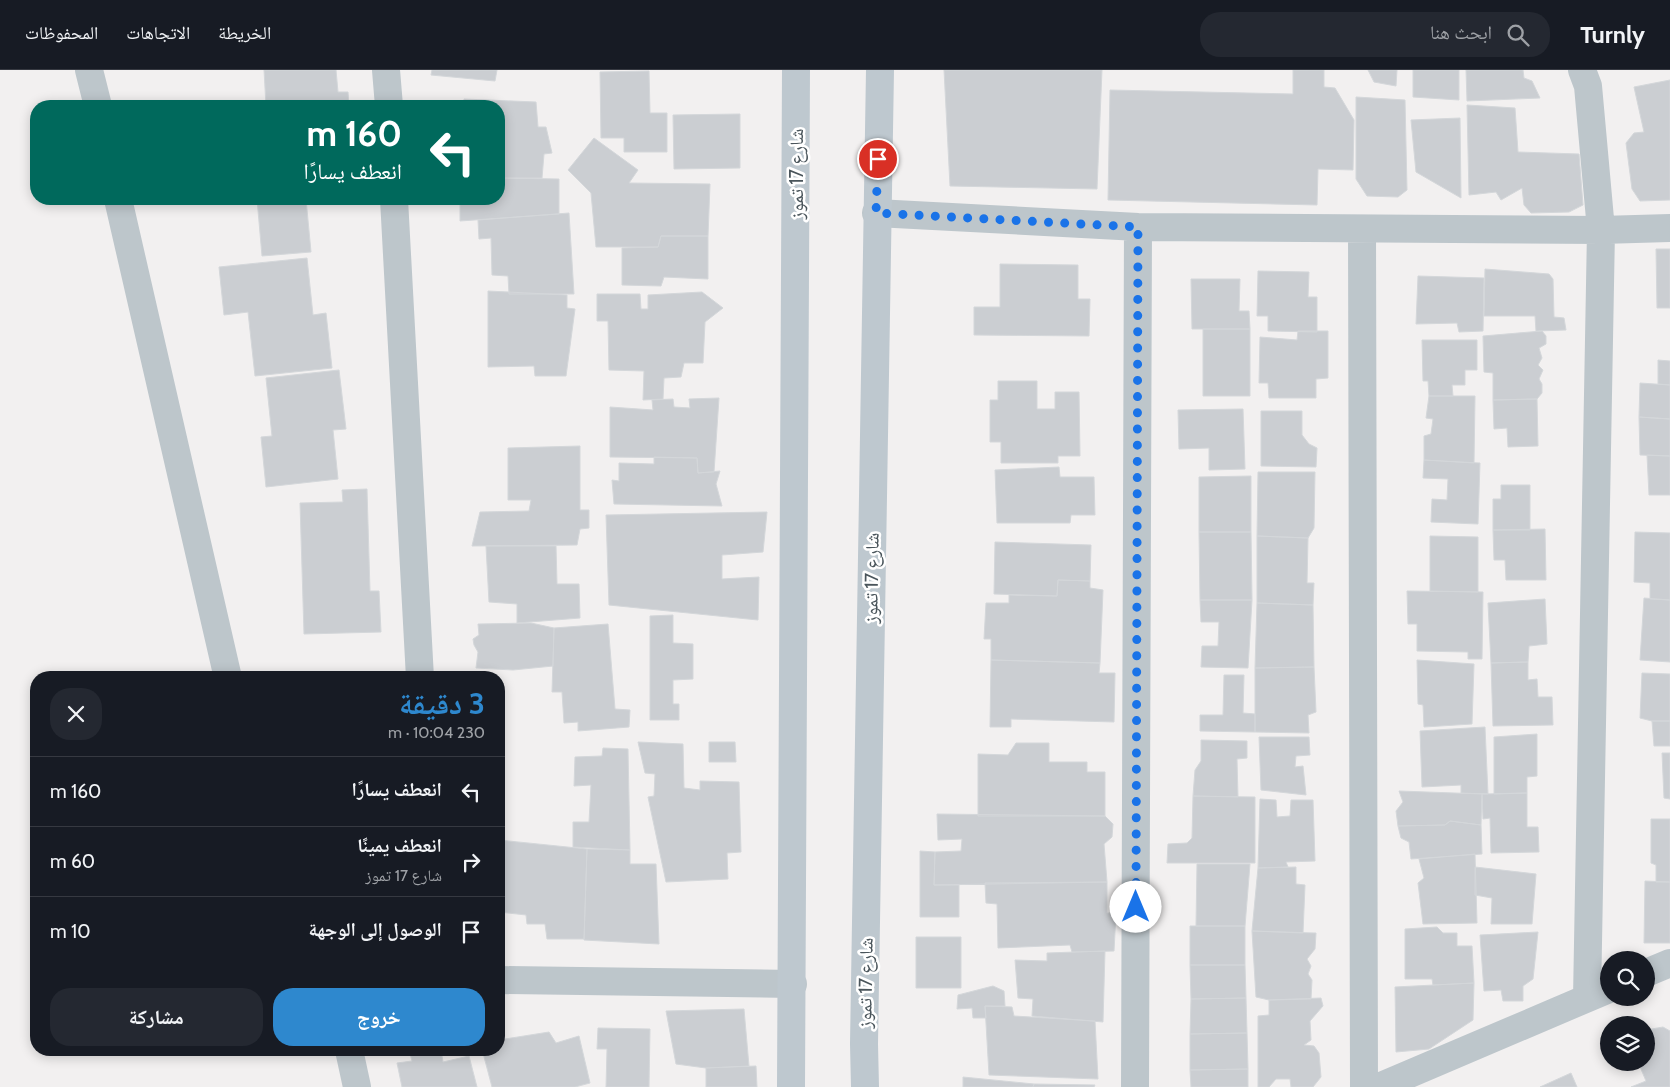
<!DOCTYPE html>
<html lang="ar">
<head>
<meta charset="utf-8">
<style>
	body { margin:0; font-family:Cabin,"Noto Naskh Arabic",sans-serif; background:#242831; color:#f1f3f6; direction:rtl; height:100vh; display:flex; flex-direction:column; font-size:19px; white-space:nowrap }
	* { box-sizing:border-box; margin:0 }
	p { font-size:16px; color:#9ea1a6 }
	.icon { flex:none; width:28px; height:28px; fill:none; stroke:currentColor; stroke-width:2; stroke-linecap:round; stroke-linejoin:round }
	.map { position:relative; flex:1; overflow:hidden; direction:ltr }
	.drawer { position:absolute; left:30px; top:601px; width:475px; height:385px; display:flex; flex-direction:column; background:#171b24; border-radius:20px; box-shadow:0 2px 12px #0003; direction:rtl }
	.drawer>* { flex:none }
	.banner { position:absolute; left:30px; top:30px; width:475px; height:105px; border-radius:20px; box-shadow:0 2px 12px #0003; direction:rtl; background:#00695c; color:#fff; overflow:hidden }
	.fabs { position:absolute; left:1600px; top:881px; display:grid; gap:10px }
	.fabs a { display:grid; place-items:center; width:55px; height:55px; border-radius:50%; background:#171b24; box-shadow:0 2px 12px #0003; font-size:25px }
	.pin { position:absolute; display:grid; place-items:center; width:42px; height:42px; color:#fff; margin:-21px; border:2px solid #fff; border-radius:50%; box-shadow:0 1px 5px #0007 }
	.me { position:absolute; width:55px; margin:-28px; rotate:0deg; stroke-linejoin:round; filter:drop-shadow(0 0 4px #0008) }
	.turn { display:flex; align-items:center; gap:18px; height:105px; padding:0 20px; font-size:22px }
	.turn .icon { width:65px; height:65px; stroke-width:2.5 }
	.turn b { display:block; font-size:35px; line-height:42px }
	.round { display:grid; place-items:center; flex:none; width:52px; height:52px; border-radius:20px; background:#242831 }
	.head { display:flex; align-items:center; justify-content:space-between; height:85px; padding:0 20px }
	h1 { font-size:30px; font-weight:700; line-height:38px; color:#2e88ce }
	.cta { display:flex; gap:10px; margin-top:auto; padding:10px 20px }
	.cta a { flex:1; height:58px; border-radius:20px; background:#2e88ce; color:#fff; font-size:20px; font-weight:700; line-height:58px; text-align:center }
	.cta a+a { background:#242831; color:#f1f3f6 }
	ul { padding:0; list-style:none }
	li { display:flex; align-items:center; gap:15px; height:70px; padding:0 20px; border-top:1px solid #363941 }
	li div { flex:1 }
	li b { display:block; font-size:19px }
	li em { font-style:normal }
	header { display:flex; align-items:center; gap:30px; box-sizing:border-box; height:70px; padding:0 25px; background:#171b24; border-bottom:1px solid #363941 }
	header strong { font-size:24px }
	nav { display:flex; gap:28px; margin-inline-start:auto; font-size:18px }
	.search { width:350px; height:45px; background:#242831; display:flex; align-items:center; gap:12px; box-sizing:border-box; padding:0 18px; border-radius:20px; color:#9ea1a6; font-size:19px }
	.map>svg:first-child { display:block }
	.building { fill:#cbced2; stroke:#d4d7da }
	.lines { fill:none; stroke-linecap:round; stroke-linejoin:round }
	.street { stroke:#bdc6cb; stroke-width:28 }
	.secondary { stroke:#bec8cf; stroke-width:28 }
	.route { stroke:#1a73e8; stroke-width:9; stroke-dasharray:0 16.2 }
	.labels { text-anchor:middle; stroke-width:5; stroke-linejoin:round; paint-order:stroke }
	.street-label { font-size:19px; fill:#4a555b; stroke:#fff }
</style>
</head>
<body>
<header>
<strong>Turnly</strong>
<div class="search"><svg class="icon" aria-label="search" viewBox="0 0 24 24"><circle cx="10" cy="10" r="6"/><path d="M15 15l6 6"/></svg>ابحث هنا</div>
<nav><a>الخريطة</a><a>الاتجاهات</a><a>المحفوظات</a></nav>
</header>
<div class="map">
<svg width="1670" height="1017" viewBox="0 0 1670 1017">
	<rect width="100%" height="100%" fill="#f2f0f0"/>
	<path class="building" d="M264,0H336L338,22H348L349,36H266Z
		M432,0H497L495,11L431,5Z
		M944,0H1102L1097,119L950,116Z
		M1293,0H1324V17L1335,18L1354,50L1353,100L1318,99L1317,135L1108,130L1110,20L1293,24Z
		M1368,0H1397L1396,16L1374,12Z
		M1413,0H1459V30L1413,27Z
		M1466,0H1523L1524,8L1532,11L1540,28L1467,31Z
		M649,1L650,43H667V82H624V68H601L600,2Z
		M1670,10V130L1640,131L1632,119L1626,73L1634,63L1644,62L1634,17Z
		M1356,27L1405,30L1407,120L1398,127L1367,126L1356,109Z
		M464,29L536,32L538,57H546L552,83L544,84L542,108H499V36H464Z
		M1467,35L1515,38L1518,82L1579,84L1583,135L1569,142L1531,143L1524,135L1522,118L1501,130L1496,122L1469,125Z
		M740,44V98L674,99L673,45Z
		M1460,48L1461,128L1416,102L1411,50Z
		M594,68L638,100L629,113L710,114L708,166H661L658,177H596L591,123L568,100Z
		M499,108L559,109V144L460,151V131H445V129H499Z
		M257,129H311H306L311,182L262,186Z
		M569,143L574,224H509L508,206L492,205L491,168L479,169L478,150Z
		M661,166H708V209L664,207L661,216L622,215V178L658,177Z
		M1656,179H1670V238H1657Z
		M307,188L313,245L326,243L332,298L255,306L248,242L224,245L219,197Z
		M1000,194L1078,195V229H1090L1089,266L974,265V237H1000Z
		M1485,199L1549,204L1553,209L1554,247L1564,248L1566,260L1536,261L1535,246H1484Z
		M1258,201L1309,202L1308,227H1317V262L1268,261V246H1257Z
		M1418,206L1484,208L1483,261L1459,262L1457,253L1416,254Z
		M1191,209H1240L1239,241H1249L1250,259H1192Z
		M488,221L567,225V238L575,239L566,306H535L534,296L488,297Z
		M702,222L723,238L705,252L703,293H684L681,307L664,308L663,329L643,330L644,301L609,300L608,251H597V224H640L641,239H648V225Z
		M1203,259H1250V326H1203Z
		M1298,261H1328V308L1316,309V328H1269L1268,313H1259L1260,267L1297,270Z
		M1542,261L1546,266V274L1539,278L1542,288L1538,295L1543,300L1539,309L1542,314V323L1537,329L1493,330V303L1484,302L1483,266Z
		M1422,270H1477V300H1465V315H1452L1453,326H1429L1428,311H1423Z
		M1658,290L1670,291V315L1658,314Z
		M339,300L346,359L333,360L338,409L266,417L261,367L272,366L266,308Z
		M998,311H1037V339H1055V322H1079L1080,386H1058V393H1001V372H990V330H998Z
		M1640,313L1670,315V349L1639,347Z
		M1429,326H1475L1474,393L1424,390V366L1431,364L1433,349L1426,348Z
		M719,328L714,402L698,403L697,388L610,387V337L653,340L652,330L673,329L674,337L690,338L689,329Z
		M1537,329L1538,376L1508,377L1507,358L1494,359L1493,330Z
		M1243,339L1245,399L1209,400V378L1179,379L1178,340Z
		M1261,341H1302V365L1309,374L1317,378L1316,397L1261,396Z
		M1639,347L1670,349V386L1640,385Z
		M580,376V440H589V458L580,459L577,475L472,476L480,442L529,441L531,430H508V378Z
		M1647,385L1670,386V425H1649Z
		M654,387L697,388L698,403L720,401L716,414L722,436L614,434L612,410L619,411V393L654,394Z
		M1424,390L1480,393L1478,454L1431,452L1432,429L1447,430L1448,409L1423,408Z
		M1059,397L1060,407H1094L1095,445H1071L1070,453H997L995,400Z
		M1258,402H1315L1314,458L1308,468L1257,466Z
		M1251,406V462H1199V407Z
		M1501,415H1530V460H1493V429H1501Z
		M367,419L370,521H379L381,562L304,564L300,433L343,432L342,420Z
		M767,442L763,482L722,485V509L759,507L758,550L609,535L606,445Z
		M1545,459L1546,510H1506L1505,490H1494L1493,460Z
		M1199,462H1251L1252,530H1200Z
		M1635,462L1670,463V530L1650,529V513L1634,512Z
		M1257,466L1308,468L1307,513H1314L1313,535L1257,533Z
		M1430,466L1478,467V522L1430,521Z
		M995,472L1091,475L1090,511L1058,510L1057,526L994,524Z
		M486,476H556L557,514H579L580,548L517,553V534L489,532Z
		M1058,510L1090,511V518L1103,520L1100,593L991,590V569H984L986,533H1009V525L1057,526Z
		M1407,521L1483,522L1482,589H1468V582L1417,581V554H1408Z
		M1644,528L1670,530V592L1640,590Z
		M1545,529L1547,574L1529,576L1528,592L1491,593L1488,533Z
		M1200,530H1252L1248,598L1201,597L1202,576H1218L1219,552H1201Z
		M1257,533L1313,535L1314,597L1255,598Z
		M673,545V573L693,574V609L673,610V634H679V650H650V546Z
		M531,553L554,558L553,596L513,600L476,598L478,582L474,575L473,569L479,565L478,554Z
		M608,554L615,639L630,640L629,657L578,661V652L564,653L562,622H552L554,558Z
		M991,590L1100,593L1099,603H1115L1114,652L1011,649V657H990Z
		M1417,590L1474,594L1472,654L1424,657L1423,635L1418,634Z
		M1528,592V610L1537,609L1538,627H1552L1553,655L1493,656L1491,593Z
		M1314,597L1316,642L1308,645L1309,663L1255,662V598Z
		M1642,603L1670,604V651H1652L1640,648Z
		M1224,605H1244L1243,643L1255,644V662L1200,661V645H1223Z
		M1652,651H1670V676H1654Z
		M1485,657L1488,724L1461,723V715L1422,717L1420,661Z
		M1537,664V706L1527,707V723L1494,724V667Z
		M1259,667H1309L1310,685L1296,686L1295,697L1303,696L1306,725L1261,720Z
		M1201,670L1247,671V688L1237,689L1238,727L1193,726L1195,700L1201,691Z
		M638,672L683,674L684,718L700,720V711L739,712L741,782L727,783L728,809L666,812L648,727L654,726L655,704L645,703Z
		M709,672H735L736,692H709Z
		M1016,673H1049V692H1087V702H1105V746H978V684L1008,685Z
		M603,678L628,679L630,780L573,777V752H589L591,715L574,716L575,687L602,686Z
		M1662,683H1670V729L1664,728Z
		M1399,721L1482,724L1481,755L1450,751L1445,755L1398,756L1396,741L1403,732Z
		M1527,723V757H1538L1539,782L1491,783L1490,748L1483,749L1482,724Z
		M1193,726L1255,727V793H1167L1168,774L1187,773L1192,768Z
		M1260,729L1276,730L1277,747L1290,746L1291,730H1313L1315,791L1286,792L1288,797L1258,798Z
		M937,744L1105,746L1113,754L1112,767L1104,774L1107,812L934,815L935,782L961,781L962,769L938,770Z
		M1651,749H1670V812H1656V795L1651,793Z
		M1450,751L1481,755L1482,784L1411,789L1409,772L1401,768L1398,756L1445,755Z
		M499,770L587,779L584,869H547L545,854H527L526,845L499,842Z
		M587,779L630,780V794H656L659,874L584,870Z
		M920,781L935,782L934,815H959V847H920Z
		M1475,784L1477,853L1423,854L1418,813L1424,808L1419,789Z
		M1197,794H1250L1245,856H1196Z
		M1296,797V814L1305,815L1303,863L1252,861L1258,798Z
		M1475,797L1536,804L1532,854H1491L1492,828L1475,825Z
		M1645,811L1670,812V873H1644Z
		M1107,812V843H1116L1114,881L1072,882L1070,875L998,878L997,834L986,833L985,813Z
		M1190,856H1245V895H1190Z
		M1437,857L1443,863H1457V876H1472L1474,913L1433,915L1432,909H1405V859Z
		M1252,861L1316,863L1315,879L1307,889L1311,896L1308,904L1312,910L1311,929L1269,930L1256,927Z
		M1538,862L1533,909L1523,916V931H1503L1501,920L1484,921L1480,865Z
		M916,867H961V918H916Z
		M1105,881L1103,952L1032,946L1033,929L1018,928L1015,890L1047,891V883Z
		M1190,895H1245L1246,928L1191,929Z
		M1474,913L1473,950L1429,979L1396,982L1395,917Z
		M993,916L1004,921L1005,936H985L986,948H973L972,938L957,939L958,925Z
		M1246,928L1247,963L1190,964L1191,929Z
		M1321,928L1323,936L1310,951L1311,970L1304,975L1314,976L1319,983L1321,1007L1313,1017H1291L1290,1009H1276L1269,1017H1258V946L1269,945V930Z
		M985,936L1012,937L1014,946L1095,951L1098,1009L989,1005Z
		M744,939L749,996L706,998L676,994L666,941Z
		M1663,957L1670,961V1017H1631L1646,1011L1638,992H1646V960Z
		M598,958L650,959L649,1017H606L607,979H597Z
		M549,962L556,973L579,966L590,1013L575,1017H492L483,983L488,980H499V973L505,969Z
		M1247,963L1248,999L1190,1000V964Z
		M409,980H441L443,992L469,986L477,1017H402L397,993L412,991Z
		M756,996L757,1017H706V998Z
		M1248,999V1017H1191L1190,1000Z
		M1571,1003L1577,1017H1540Z
		M963,1007L1034,1014L1033,1017H963Z
		M1034,1014L1095,1015L1094,1017H1033Z"/>
	<g class="lines">
		<path class="street" d="M89,0L98,36
			M386,0L389,36
			M1582,0L1588,16L1601,160L1587,928
			M118,129L228,608
			M394,129L420,608
			M876,143L1138,157L1601,160L1670,158
			M1362,159L1364,1017
			M1646,903L1670,893
			M499,910L793,914
			M349,980L357,1017
			M1135,1017L1138,157
			M1379,1017L1609,919"/>
		<path class="secondary" d="M791,1017L796,0
			M865,1017L864,974L880,0"/>
	</g>
	<g class="lines">
		<path class="route" d="M878,89L876,143L1138,157L1136,837"/>
	</g>
	<g class="labels">
		<g class="street-label">
			<text transform="translate(796 104) rotate(-90)" y="7">شارع 17 تموز</text>
			<text transform="translate(871 508) rotate(-89)" y="7">شارع 17 تموز</text>
			<text transform="translate(865 913) rotate(-89)" y="7">شارع 17 تموز</text>
		</g>
	</g>
</svg>
<div class="fabs">
<a><svg class="icon" aria-label="search" viewBox="0 0 24 24"><circle cx="10" cy="10" r="6"/><path d="M15 15l6 6"/></svg></a>
<a><svg class="icon" aria-label="layers" viewBox="0 0 24 24"><path d="M12 4l9 5-9 5-9-5zM3 14l9 5 9-5"/></svg></a>
</div>
<div class="pin" style="left:878px;top:89px;background:#d93025"><svg class="icon" aria-label="arrive" viewBox="0 0 24 24"><path d="M6 21V4h12l-3 4 3 4H6"/></svg></div>
<svg class="me" style="left:1136px;top:837px" viewBox="-20 -20 40 40"><circle r="19" fill="#fff"/><path d="M0-13L10 11 0 6-10 11z" fill="#1a73e8"/></svg>
<div class="banner">
<div class="turn"><svg class="icon" aria-label="left" viewBox="0 0 24 24"><path d="M17 20v-9H6M10 6l-5 5 5 5"/></svg><div><b>160 m</b>انعطف يسارًا</div></div>
</div>
<section class="drawer">
<div class="head"><div><h1>3 دقيقة</h1><p>230 m · 10:04</p></div><a class="round"><svg class="icon" aria-label="close" viewBox="0 0 24 24"><path d="M6 6l12 12M18 6L6 18"/></svg></a></div>
<ul>
<li><svg class="icon" aria-label="left" viewBox="0 0 24 24"><path d="M17 20v-9H6M10 6l-5 5 5 5"/></svg><div><b>انعطف يسارًا</b></div><em>160 m</em></li>
<li><svg class="icon" aria-label="right" viewBox="0 0 24 24"><path d="M7 20v-9h11M14 6l5 5-5 5"/></svg><div><b>انعطف يمينًا</b><p>شارع 17 تموز</p></div><em>60 m</em></li>
<li><svg class="icon" aria-label="arrive" viewBox="0 0 24 24"><path d="M6 21V4h12l-3 4 3 4H6"/></svg><div><b>الوصول إلى الوجهة</b></div><em>10 m</em></li>
</ul>
<div class="cta"><a>خروج</a><a>مشاركة</a></div>
</section>
</div>
</body>
</html>
